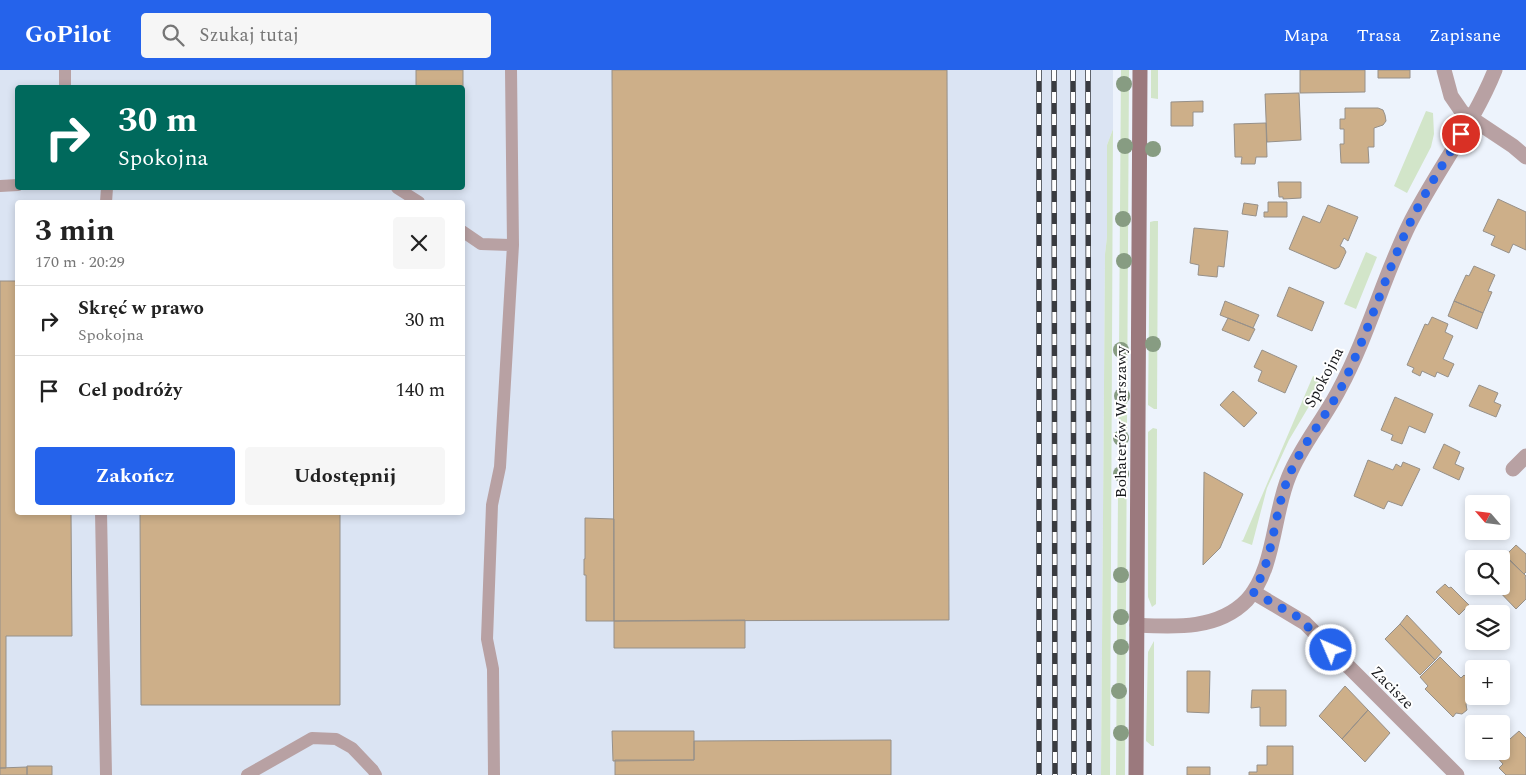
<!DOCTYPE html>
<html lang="pl">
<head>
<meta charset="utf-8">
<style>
	body { margin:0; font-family:Spectral,serif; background:#f6f6f6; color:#222; height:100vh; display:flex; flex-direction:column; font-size:19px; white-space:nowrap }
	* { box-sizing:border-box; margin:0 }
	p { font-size:16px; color:#767676 }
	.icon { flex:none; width:28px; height:28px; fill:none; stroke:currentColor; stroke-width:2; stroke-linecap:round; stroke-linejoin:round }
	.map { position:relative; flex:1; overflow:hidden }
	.side { position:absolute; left:15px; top:130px; width:450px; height:315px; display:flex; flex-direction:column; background:#fff; border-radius:5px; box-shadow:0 2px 8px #0003 }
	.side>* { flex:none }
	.hud { position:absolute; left:15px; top:15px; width:450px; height:105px; border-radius:5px; box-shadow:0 2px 8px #0003; background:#00695c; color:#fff; overflow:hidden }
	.needle { width:32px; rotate:298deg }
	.controls { position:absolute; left:1465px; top:425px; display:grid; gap:10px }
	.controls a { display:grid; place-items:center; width:45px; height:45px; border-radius:5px; background:#fff; box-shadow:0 2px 8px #0003; font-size:25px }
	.pin { position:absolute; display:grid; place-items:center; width:42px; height:42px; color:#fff; margin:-21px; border:2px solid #fff; border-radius:50%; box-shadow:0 1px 5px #0007 }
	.me { position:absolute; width:55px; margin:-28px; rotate:315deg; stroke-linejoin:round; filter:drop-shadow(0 0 4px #0008) }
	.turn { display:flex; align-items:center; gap:18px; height:105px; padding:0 20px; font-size:22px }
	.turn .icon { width:65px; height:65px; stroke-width:2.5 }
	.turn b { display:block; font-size:35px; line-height:42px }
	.round { display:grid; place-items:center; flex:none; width:52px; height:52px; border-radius:5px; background:#f6f6f6 }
	.summary { display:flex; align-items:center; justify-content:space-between; height:85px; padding:0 20px }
	h1 { font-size:30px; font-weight:700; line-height:38px }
	.action { display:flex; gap:10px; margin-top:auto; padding:10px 20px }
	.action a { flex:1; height:58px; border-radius:5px; background:#2563eb; color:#fff; font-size:20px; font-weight:700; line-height:58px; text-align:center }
	.action a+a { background:#f6f6f6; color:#222 }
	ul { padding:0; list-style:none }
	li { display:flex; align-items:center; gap:15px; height:70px; padding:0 20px; border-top:1px solid #e0e0e0 }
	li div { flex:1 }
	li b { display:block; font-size:19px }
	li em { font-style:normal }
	header { display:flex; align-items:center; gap:30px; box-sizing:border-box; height:70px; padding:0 25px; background:#2563eb; color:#fff }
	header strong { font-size:24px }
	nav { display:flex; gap:28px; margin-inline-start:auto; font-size:18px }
	.search { width:350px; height:45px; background:#f6f6f6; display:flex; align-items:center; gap:12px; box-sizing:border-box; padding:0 18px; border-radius:5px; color:#767676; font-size:19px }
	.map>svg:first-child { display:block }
	.built { fill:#dbe4f3; fill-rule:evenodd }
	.green { fill:#d2e5c9 }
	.building { fill:#cdaf89; stroke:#969089 }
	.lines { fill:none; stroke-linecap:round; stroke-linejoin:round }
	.lane { stroke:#b8a1a3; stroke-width:12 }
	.street { stroke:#b8a1a3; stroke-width:15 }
	.secondary { stroke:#9b797d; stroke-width:15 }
	.rail-casing { stroke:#393b40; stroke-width:5.5 }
	.rail { stroke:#fff; stroke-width:4; stroke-dasharray:11; stroke-linecap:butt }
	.tree { fill:#879c82 }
	.route { stroke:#2563eb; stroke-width:9; stroke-dasharray:0 16.2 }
	.labels { text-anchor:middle; stroke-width:4; stroke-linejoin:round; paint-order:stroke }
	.street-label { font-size:16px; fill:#17181c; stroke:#fff }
</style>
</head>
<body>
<header>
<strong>GoPilot</strong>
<div class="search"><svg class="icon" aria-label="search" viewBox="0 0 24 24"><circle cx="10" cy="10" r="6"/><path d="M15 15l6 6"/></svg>Szukaj tutaj</div>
<nav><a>Mapa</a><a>Trasa</a><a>Zapisane</a></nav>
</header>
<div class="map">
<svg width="1526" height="705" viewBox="0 0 1526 705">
	<rect width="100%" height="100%" fill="#edf3fc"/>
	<path class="built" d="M0,0H1113V59L1107,75V167L1105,185L1101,705H0ZM18,18H462V118H18ZM18,132H462V442H18Z"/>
	<path class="green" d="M1121,0H1129L1125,705H1116Z
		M1151,0H1158V29L1151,28Z
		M1426,41L1433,43L1434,64L1431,77L1407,123L1394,116Z
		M1113,59L1110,705H1101L1105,184L1107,167V75Z
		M1154,151H1158L1157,339H1154L1148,335L1150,152Z
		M1366,182L1377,187L1356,239L1344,234Z
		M1313,306L1324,311L1289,370L1267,418L1252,475L1241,471L1243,470Z
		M1153,358L1157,359L1156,534L1152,537L1148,527V362Z
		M1154,571V676H1152L1146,671L1148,582Z"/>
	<path class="building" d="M416,0H463V61L462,18H416Z
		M612,0H947L949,550L614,551Z
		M1300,0H1365V22L1300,23Z
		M1378,0H1410V8H1378Z
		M1299,23L1301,70L1267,72L1265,24Z
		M1203,31V42H1193V56H1171V32Z
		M1345,38H1378L1383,40L1385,45L1386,51L1383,55L1374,58V77H1368L1369,93H1341L1340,74H1344V59H1340V49H1345Z
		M1266,53L1267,87H1256L1255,94H1241L1242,87H1235L1234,54Z
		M1278,112H1301V128L1283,129V127H1279Z
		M1498,129L1526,142V180L1513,174L1509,183L1491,175L1495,166L1483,161Z
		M1268,132H1287V147H1264V142H1268Z
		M1244,133L1258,135L1256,146L1242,144Z
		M1328,135L1358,147L1348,171L1344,168L1340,176L1344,178L1346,182L1339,197L1335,199L1289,179L1303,146L1320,153Z
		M1194,158L1228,161L1224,197L1218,196L1217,207L1198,205L1199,195L1190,193Z
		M1474,196L1495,205L1488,221L1492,222L1483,243L1454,231L1466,205L1469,206Z
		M0,211H18V442H71L72,566H6V698H0Z
		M1289,217L1324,232L1312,261L1277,246Z
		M1225,231L1259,245L1253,258L1220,245Z
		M1454,231L1483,243L1477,259L1448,246Z
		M1432,247L1448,254L1445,262L1453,266L1443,289L1454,294L1448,307L1437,302L1435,307L1422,301L1420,306L1412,302L1414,298L1407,295L1425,254L1428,255Z
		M1228,248L1255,259L1249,271L1222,260Z
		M1262,280L1297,296L1285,323L1258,311L1262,301L1254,297Z
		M1479,315L1498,323L1494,332L1501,335L1496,347L1469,336Z
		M1233,321L1257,343L1244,357L1220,335Z
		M1395,327L1433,344L1425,363L1409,356L1402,374L1391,370L1393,365L1381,360Z
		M1444,374L1460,382L1455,394L1464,398L1459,410L1433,398Z
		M1368,390L1393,400L1396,394L1401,397L1403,392L1420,399L1402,436L1388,431L1384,439L1354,426Z
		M1204,402L1243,424L1220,478L1203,495Z
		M140,442H340V635H141Z
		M585,448L614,449V551H586V505H584V489H585Z
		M1516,475L1526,484V502L1524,504L1505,486Z
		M1500,480L1526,506L1525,508L1526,510V529L1516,539L1494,516H1501V489L1492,488Z
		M1445,514L1449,518L1451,517L1469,535L1459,545L1436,522Z
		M1407,545L1442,582L1435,590L1400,554Z
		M745,550V578H614V551Z
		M1400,554L1435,590L1420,605L1385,569Z
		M1440,587L1461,608L1464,605L1474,614V626L1466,634L1467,640L1462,644L1456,643L1453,647L1425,619L1428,616L1420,607Z
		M1187,601H1210L1209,643L1187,642Z
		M1345,616L1368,640L1342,669L1319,646Z
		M1252,620H1286V656H1260V637L1251,638Z
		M1368,640L1390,663L1365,692L1342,669Z
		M612,661H694V690L613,691Z
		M1519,661L1526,668V705H1506L1499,698L1503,694L1494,684L1497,681H1501V677Z
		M891,670V705H615V690H694V671Z
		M1267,676H1293V705H1249V702H1257V695H1267Z
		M27,696H52V705H27Z
		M27,697V705H0V698Z
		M1187,697H1210V705H1187Z"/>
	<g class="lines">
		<path class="lane" d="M65,0V18
			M0,116L18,115
			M397,118L419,132
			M106,132L107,118
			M462,161L481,174L513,175
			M101,442L106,705
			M247,705L312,668L336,669L352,678L373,700L376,705
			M494,705L493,599L487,569L492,435L500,397L513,175L511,0"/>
		<path class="street" d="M1444,0L1451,26L1462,42L1513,76L1526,87
			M1513,399L1526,386
			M1253,522L1305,553L1457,705
			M1137,555C1174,557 1218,560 1247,530C1275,499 1273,444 1289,406C1302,374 1325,348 1340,318C1368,266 1383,208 1409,155C1435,103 1474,53 1495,0"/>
		<path class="secondary" d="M1136,705L1140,0"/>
		<defs>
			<path id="rail" d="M1039,0V705
				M1054,0L1055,705
				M1073,0L1074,705
				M1088,0L1089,705"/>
		</defs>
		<use href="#rail" class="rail-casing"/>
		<use href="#rail" class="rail"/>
	</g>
	<g class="tree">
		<circle cx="1124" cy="14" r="8"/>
		<circle cx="1125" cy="76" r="8"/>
		<circle cx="1153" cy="79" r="8"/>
		<circle cx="1123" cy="149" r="8"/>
		<circle cx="1124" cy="191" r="8"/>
		<circle cx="1153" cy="274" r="8"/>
		<circle cx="1121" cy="280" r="8"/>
		<circle cx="1122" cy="326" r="8"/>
		<circle cx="1121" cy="368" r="8"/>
		<circle cx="1121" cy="404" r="8"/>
		<circle cx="1121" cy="505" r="8"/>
		<circle cx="1121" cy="547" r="8"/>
		<circle cx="1121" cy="577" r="8"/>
		<circle cx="1119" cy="621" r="8"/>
		<circle cx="1121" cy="663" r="8"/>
	</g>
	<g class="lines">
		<path class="route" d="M1331,580L1298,547L1253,522C1275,487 1273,443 1289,406C1302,374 1325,348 1341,318C1367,266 1384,209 1408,157C1423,125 1443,95 1461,64"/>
	</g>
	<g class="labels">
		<g class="street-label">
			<text transform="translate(1323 307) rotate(-62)" y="6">Spokojna</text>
			<text transform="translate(1120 352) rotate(-90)" y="6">Bohaterów Warszawy</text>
			<text transform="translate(1393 617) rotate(45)" y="6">Zacisze</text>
		</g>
	</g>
</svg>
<div class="controls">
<a><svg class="needle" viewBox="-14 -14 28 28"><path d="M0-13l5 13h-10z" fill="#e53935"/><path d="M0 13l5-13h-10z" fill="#767676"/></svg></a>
<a><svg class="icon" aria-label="search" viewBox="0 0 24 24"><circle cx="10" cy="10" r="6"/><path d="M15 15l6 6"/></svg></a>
<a><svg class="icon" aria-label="layers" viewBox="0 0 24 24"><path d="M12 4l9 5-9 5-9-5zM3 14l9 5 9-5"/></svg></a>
<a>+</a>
<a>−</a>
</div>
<div class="pin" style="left:1461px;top:64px;background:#d93025"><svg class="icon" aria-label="arrive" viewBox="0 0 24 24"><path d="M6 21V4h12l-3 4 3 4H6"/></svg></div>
<svg class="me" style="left:1331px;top:580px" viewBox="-20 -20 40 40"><circle r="17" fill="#2563eb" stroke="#fff" stroke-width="3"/><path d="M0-11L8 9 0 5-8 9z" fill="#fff"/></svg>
<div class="hud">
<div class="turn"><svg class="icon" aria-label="right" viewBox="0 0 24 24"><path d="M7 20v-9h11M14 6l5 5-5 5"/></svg><div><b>30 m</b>Spokojna</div></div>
</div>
<section class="side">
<div class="summary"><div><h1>3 min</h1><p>170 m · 20:29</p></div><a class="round"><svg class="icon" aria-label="close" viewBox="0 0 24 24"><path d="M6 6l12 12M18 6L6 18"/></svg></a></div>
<ul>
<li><svg class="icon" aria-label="right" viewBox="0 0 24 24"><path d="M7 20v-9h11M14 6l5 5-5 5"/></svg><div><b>Skręć w prawo</b><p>Spokojna</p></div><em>30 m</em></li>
<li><svg class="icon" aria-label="arrive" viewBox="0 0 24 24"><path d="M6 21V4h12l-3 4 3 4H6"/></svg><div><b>Cel podróży</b></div><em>140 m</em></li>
</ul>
<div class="action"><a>Zakończ</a><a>Udostępnij</a></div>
</section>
</div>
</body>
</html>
